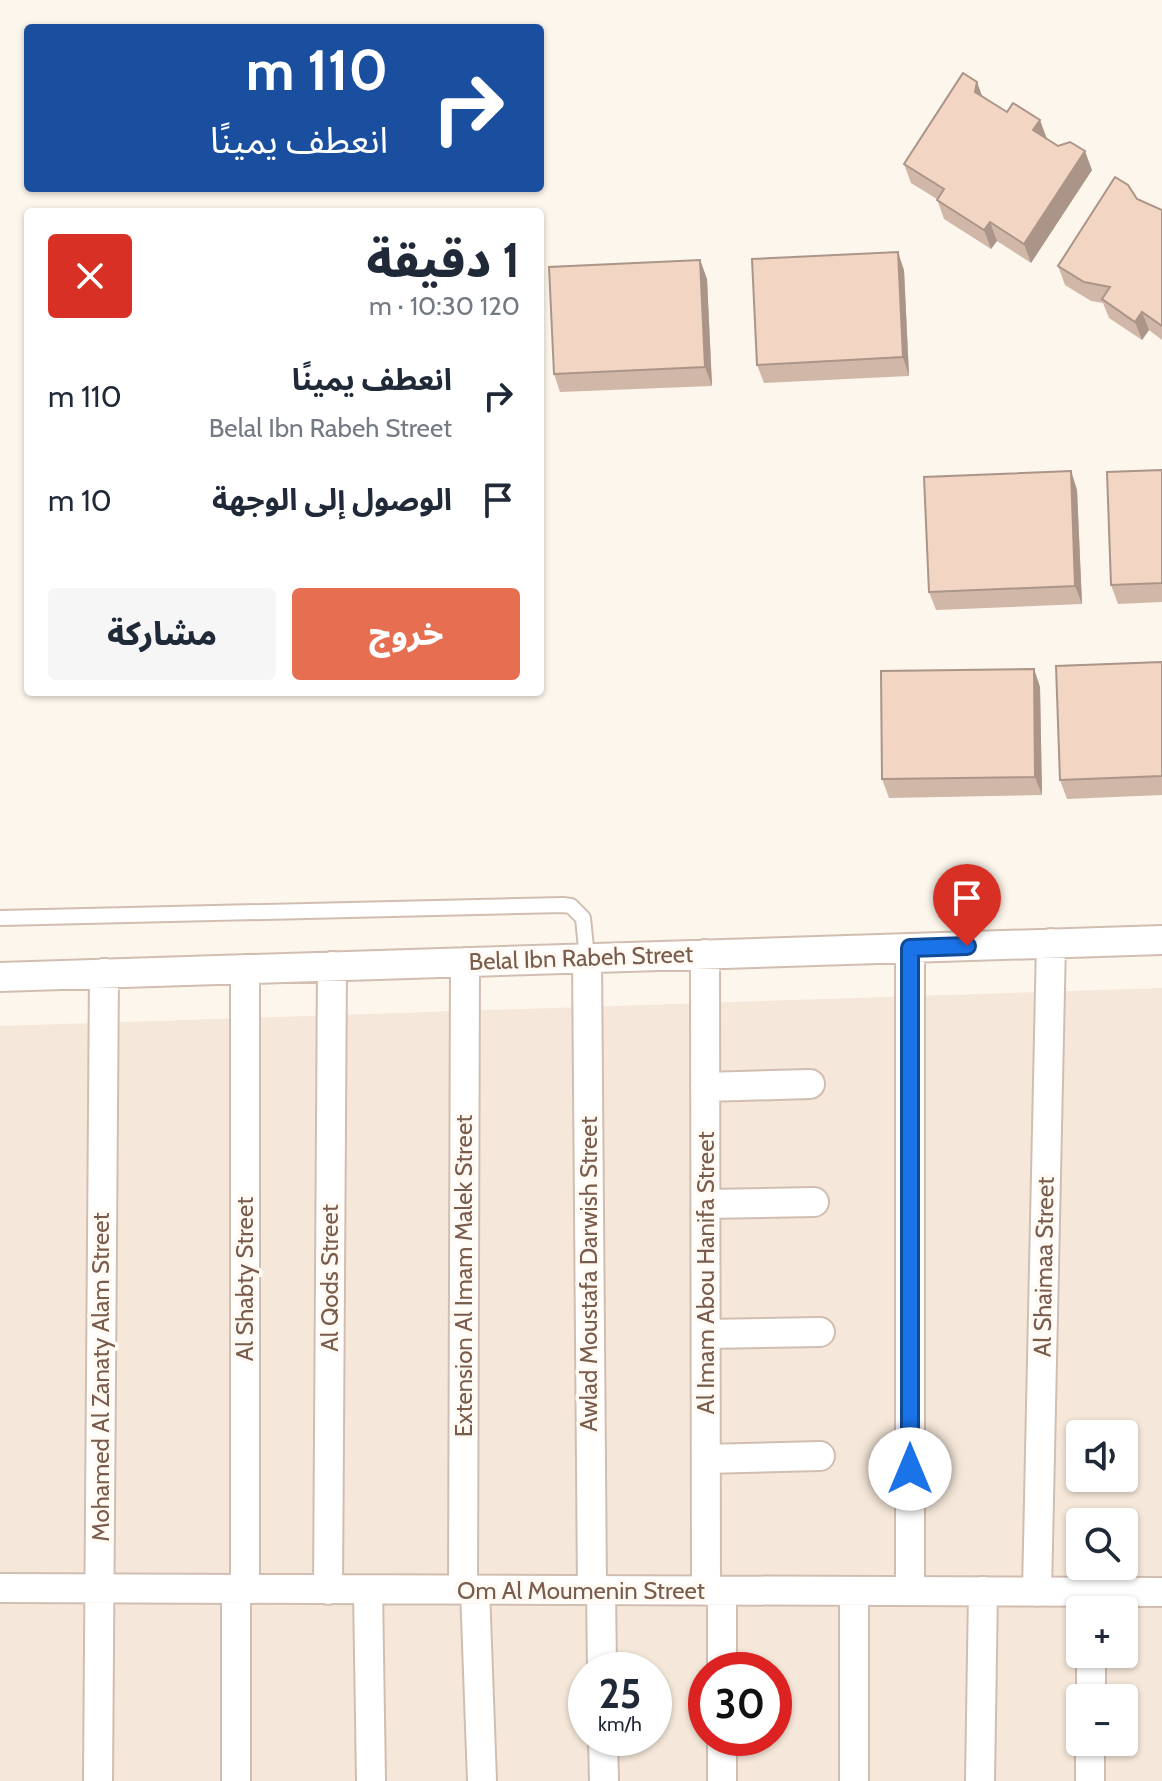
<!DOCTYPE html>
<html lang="ar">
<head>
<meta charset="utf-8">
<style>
	body { margin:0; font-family:Cabin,"Noto Sans Arabic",sans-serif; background:#f6f6f7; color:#1f2937; direction:rtl; height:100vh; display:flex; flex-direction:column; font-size:30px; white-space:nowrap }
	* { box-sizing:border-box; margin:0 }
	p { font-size:26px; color:#747a83 }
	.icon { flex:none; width:44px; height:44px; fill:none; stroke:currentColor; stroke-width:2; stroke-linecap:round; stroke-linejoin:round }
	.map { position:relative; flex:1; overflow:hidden; direction:ltr }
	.panel { position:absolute; left:24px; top:208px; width:520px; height:488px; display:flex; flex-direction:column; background:#fff; border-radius:8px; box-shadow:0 2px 6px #0004; direction:rtl }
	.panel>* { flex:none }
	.guide { position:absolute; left:24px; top:24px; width:520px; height:168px; border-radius:8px; box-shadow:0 2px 6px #0004; direction:rtl; background:#1a4fa0; color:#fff; overflow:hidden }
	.controls { position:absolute; left:1066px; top:1420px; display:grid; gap:16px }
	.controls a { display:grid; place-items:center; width:72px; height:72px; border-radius:8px; background:#fff; box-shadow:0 2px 6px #0004; font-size:40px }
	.speed { position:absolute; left:568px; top:1652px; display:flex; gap:16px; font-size:40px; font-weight:700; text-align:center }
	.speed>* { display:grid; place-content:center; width:104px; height:104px; border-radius:50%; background:#fff; box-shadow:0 2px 6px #0004; line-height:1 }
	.speed small { font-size:20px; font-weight:400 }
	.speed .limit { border:12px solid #d22; background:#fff; color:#111 }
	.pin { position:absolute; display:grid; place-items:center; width:68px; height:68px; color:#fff; margin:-82px -34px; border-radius:50% 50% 50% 0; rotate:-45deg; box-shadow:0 0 8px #0007 }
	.pin .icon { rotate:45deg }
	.me { position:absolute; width:88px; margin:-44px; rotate:0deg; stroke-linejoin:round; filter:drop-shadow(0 0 6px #0008) }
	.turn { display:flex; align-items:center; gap:28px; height:168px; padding:0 24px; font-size:36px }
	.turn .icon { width:104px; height:104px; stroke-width:2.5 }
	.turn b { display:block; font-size:56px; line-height:68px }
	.round { display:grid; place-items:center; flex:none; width:84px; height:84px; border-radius:8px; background:#f6f6f7 }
	.headline { display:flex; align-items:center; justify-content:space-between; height:136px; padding:0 24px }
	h1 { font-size:48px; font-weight:800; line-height:60px }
	.button { display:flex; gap:16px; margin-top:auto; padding:16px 24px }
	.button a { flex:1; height:92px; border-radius:8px; background:#e76f51; color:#fff; font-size:32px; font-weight:800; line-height:92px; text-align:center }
	.button a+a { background:#f6f6f7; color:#1f2937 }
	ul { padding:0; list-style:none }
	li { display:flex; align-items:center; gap:24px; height:104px; padding:0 24px }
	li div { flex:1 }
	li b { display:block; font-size:30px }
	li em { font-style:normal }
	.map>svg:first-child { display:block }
	.residential { fill:#f5e8da; fill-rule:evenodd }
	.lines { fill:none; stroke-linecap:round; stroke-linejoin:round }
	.lane-casing { stroke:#d1beb0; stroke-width:18 }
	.street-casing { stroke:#d1beb0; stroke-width:32 }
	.lane { stroke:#fff; stroke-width:14 }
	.street { stroke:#fff; stroke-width:28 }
	.wall { fill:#d1b7a8 }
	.shaded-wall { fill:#aa9588 }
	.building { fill:#f3d5c3; stroke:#aa9588; stroke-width:2 }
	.route-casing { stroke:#114b97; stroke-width:20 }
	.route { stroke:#1a73e8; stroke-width:14 }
	.labels { text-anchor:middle; stroke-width:7; stroke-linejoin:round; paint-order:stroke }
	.street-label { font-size:24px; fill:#7a5c4d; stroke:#fffaf3 }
</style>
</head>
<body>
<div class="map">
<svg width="1162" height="1781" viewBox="0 0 1162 1781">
	<rect width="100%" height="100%" fill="#fdf6ec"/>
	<path class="residential" d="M1162,988V1781H0V1026ZM1080,1434H1124V1478H1080ZM1080,1522H1124V1566H1080ZM1080,1610H1124V1654H1080ZM586,1670H654V1738H586ZM706,1670H774V1738H706ZM1080,1698H1124V1742H1080Z"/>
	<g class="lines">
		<defs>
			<path id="lane" d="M0,918L563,905L571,906L583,918L587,958"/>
			<path id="street" d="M705,954L706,1591
				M587,958L592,1591
				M0,977L1162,940
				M705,1087L810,1084
				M706,1204L814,1202
				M706,1334L820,1332
				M706,1459L820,1456
				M0,1588L1162,1592
				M236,1590V1781
				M245,1590V969
				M328,1590L332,966
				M368,1590L371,1781
				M463,1590L465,962
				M475,1590L482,1781
				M601,1591L602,1670
				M722,1591V1670
				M854,1591V1781
				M910,1591V948
				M1037,1592L1051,943
				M1091,1698V1654
				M603,1738L604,1781
				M722,1738V1781
				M98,1781L104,973
				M980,1781L983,1591
				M1090,1781V1742"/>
		</defs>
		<use href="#lane" class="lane-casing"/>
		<use href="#street" class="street-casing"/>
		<use href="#lane" class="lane"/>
		<use href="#street" class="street"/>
	</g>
	<path class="wall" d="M982,96L1092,170L1031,263L997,241L991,249L944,219L937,199L911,183L904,164Z
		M1137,199L1162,210V340L1149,330L1142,340L1109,318L1103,303L1091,301L1065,285L1058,266Z
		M700,260L707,279L712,386L560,392L554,374Z
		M904,270L909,376L764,383L757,365Z
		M1162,470V602L1118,604L1111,585Z
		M1071,471L1077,490L1082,604L936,610L929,592Z
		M1162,662V795L1067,799L1060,780Z
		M1034,669L1040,687L1042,795L889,798L882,779Z"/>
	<path class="shaded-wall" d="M977,82L984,101L975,92Z
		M1040,120L1047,139L1033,130Z
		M1085,151L1092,170L1031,263L1024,244Z
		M990,222L997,241L991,249L984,230Z
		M898,252L904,270L909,376L903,357Z
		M700,260L707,279L712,386L705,367Z
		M1142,312L1149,330L1142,340L1135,322Z
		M1071,471L1077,490L1082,604L1075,586Z
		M1034,669L1040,687L1042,795L1035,777Z"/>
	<path class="building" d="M963,73L977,82L975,92L1007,112L1013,103L1040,120L1033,130L1058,146L1070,142L1085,151L1024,244L990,222L984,230L937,200L944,189L904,164Z
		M1115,177L1128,185L1137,199L1162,210V326L1142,312L1135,322L1102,299L1110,287L1084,282L1058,266Z
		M898,252L903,357L757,365L752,259Z
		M700,260L705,367L554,374L549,267Z
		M1162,470V583L1111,585L1107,472Z
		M1071,471L1075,586L929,592L924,477Z
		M1162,662V776L1060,780L1056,666Z
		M1034,669L1035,777L882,779L881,671Z"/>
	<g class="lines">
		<defs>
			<path id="route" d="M910,1469V948L967,946"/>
		</defs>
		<use href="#route" class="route-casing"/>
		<use href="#route" class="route"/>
	</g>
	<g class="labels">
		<g class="street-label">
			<text transform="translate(581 958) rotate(-2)" y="8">Belal Ibn Rabeh Street</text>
			<text transform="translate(1044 1267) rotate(-89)" y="8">Al Shaimaa Street</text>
			<text transform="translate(706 1273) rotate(-90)" y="8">Al Imam Abou Hanifa Street</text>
			<text transform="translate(589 1274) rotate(-90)" y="8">Awlad Moustafa Darwish Street</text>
			<text transform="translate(464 1276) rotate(-90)" y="8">Extension Al Imam Malek Street</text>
			<text transform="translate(330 1278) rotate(-90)" y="8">Al Qods Street</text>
			<text transform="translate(245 1279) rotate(-90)" y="8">Al Shabty Street</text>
			<text transform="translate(101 1377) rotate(-90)" y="8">Mohamed Al Zanaty Alam Street</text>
			<text x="581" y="1599">Om Al Moumenin Street</text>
		</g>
	</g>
</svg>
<div class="controls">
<a><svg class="icon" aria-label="sound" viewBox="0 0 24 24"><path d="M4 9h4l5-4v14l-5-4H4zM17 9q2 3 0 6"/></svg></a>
<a><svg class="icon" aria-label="search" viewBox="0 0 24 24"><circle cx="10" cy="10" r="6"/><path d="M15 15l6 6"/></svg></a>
<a>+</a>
<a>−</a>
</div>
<div class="speed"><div>25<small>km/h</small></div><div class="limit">30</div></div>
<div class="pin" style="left:967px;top:946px;background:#d93025"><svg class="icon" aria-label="arrive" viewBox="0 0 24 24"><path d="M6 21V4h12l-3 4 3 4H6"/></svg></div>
<svg class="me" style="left:910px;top:1469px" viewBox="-20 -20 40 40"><circle r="19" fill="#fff"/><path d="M0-13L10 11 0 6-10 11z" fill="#1a73e8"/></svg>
<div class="guide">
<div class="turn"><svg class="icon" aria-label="right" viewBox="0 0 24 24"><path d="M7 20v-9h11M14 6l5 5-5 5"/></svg><div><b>110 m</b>انعطف يمينًا</div></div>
</div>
<section class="panel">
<div class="headline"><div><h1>1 دقيقة</h1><p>120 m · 10:30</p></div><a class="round" style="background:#d93025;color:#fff"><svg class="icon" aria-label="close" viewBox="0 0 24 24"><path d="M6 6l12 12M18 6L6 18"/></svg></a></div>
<ul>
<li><svg class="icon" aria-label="right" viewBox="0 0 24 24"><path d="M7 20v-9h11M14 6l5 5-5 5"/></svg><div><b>انعطف يمينًا</b><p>Belal Ibn Rabeh Street</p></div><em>110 m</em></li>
<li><svg class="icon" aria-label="arrive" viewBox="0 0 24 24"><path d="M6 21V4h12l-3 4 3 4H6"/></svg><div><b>الوصول إلى الوجهة</b></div><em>10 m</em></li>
</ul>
<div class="button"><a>خروج</a><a>مشاركة</a></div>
</section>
</div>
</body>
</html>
